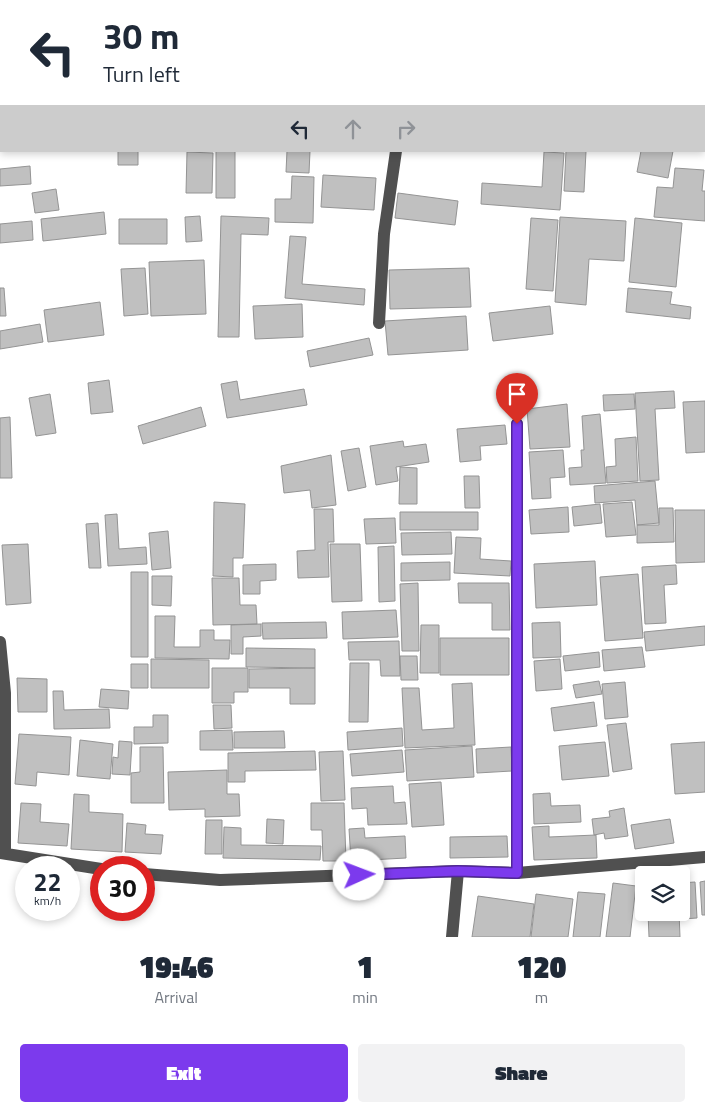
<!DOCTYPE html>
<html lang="en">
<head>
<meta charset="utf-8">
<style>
	body { margin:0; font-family:"Titillium Web",sans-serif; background:#f2f2f3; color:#1f2937; height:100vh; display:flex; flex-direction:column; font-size:19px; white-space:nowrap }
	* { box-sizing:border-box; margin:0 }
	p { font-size:16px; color:#747a83 }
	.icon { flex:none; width:28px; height:28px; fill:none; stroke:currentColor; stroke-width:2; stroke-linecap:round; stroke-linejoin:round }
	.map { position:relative; height:937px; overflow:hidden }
	.sheet { display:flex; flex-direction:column; background:#fff; flex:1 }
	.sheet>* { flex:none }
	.top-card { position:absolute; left:0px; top:0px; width:705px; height:152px; box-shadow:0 2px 8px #0003; background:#fff; color:#1f2937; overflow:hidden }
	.buttons { position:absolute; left:635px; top:866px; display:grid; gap:10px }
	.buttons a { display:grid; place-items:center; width:55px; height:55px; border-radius:5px; background:#fff; box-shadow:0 2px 8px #0003; font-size:25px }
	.speed { position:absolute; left:15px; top:856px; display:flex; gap:10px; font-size:25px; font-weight:700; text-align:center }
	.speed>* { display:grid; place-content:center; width:65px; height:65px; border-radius:50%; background:#fff; box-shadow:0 2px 8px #0003; line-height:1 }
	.speed small { font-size:12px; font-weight:400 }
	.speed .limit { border:8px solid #d22; background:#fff; color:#111 }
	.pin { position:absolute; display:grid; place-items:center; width:42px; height:42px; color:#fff; margin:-51px -21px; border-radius:50% 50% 50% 0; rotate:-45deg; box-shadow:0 0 5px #0007 }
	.pin .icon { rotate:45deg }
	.me { position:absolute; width:55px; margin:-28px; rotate:88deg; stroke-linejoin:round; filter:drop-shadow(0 0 4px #0008) }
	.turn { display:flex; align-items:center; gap:18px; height:105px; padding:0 20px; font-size:22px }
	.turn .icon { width:65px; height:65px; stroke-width:2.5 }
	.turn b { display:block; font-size:35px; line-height:42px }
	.lanes { display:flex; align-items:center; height:48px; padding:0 20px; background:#0003; justify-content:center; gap:25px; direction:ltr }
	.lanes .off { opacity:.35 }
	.eta { display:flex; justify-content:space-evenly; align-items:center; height:85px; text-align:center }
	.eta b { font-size:30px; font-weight:800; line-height:35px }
	.primary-button { display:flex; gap:10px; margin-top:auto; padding:10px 20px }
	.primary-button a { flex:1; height:58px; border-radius:5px; background:#7c3aed; color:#fff; font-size:20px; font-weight:800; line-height:58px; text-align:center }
	.primary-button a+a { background:#f2f2f3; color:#1f2937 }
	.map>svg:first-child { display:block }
	.building { fill:#c0c0c0; stroke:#949494 }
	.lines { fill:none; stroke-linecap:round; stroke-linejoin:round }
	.minor { stroke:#505050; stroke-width:12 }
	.route-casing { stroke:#51269a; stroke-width:12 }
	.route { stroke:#7c3aed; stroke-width:9 }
</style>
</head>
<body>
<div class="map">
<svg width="705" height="937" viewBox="0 0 705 937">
	<rect width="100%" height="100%" fill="#fff"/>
	<path class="building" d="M105,0H194V1H105Z
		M592,0H667L592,1Z
		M118,151H138V165H118Z
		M216,151H235V198H216Z
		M287,151H310L309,173L286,172Z
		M566,151H586L584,192L564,191Z
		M641,151H673L668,178L637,172Z
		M187,152L213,153L212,193H186Z
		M544,152L564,153L560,210L481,204L482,183L542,187Z
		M30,166L31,184L0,186V169Z
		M675,168L704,170L702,191H705V221L654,217L657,187L673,188Z
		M323,175L376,178L374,210L321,207Z
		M292,176L314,177L313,223L275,222V199H291Z
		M56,189L59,210L35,213L32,193Z
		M398,193L458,201L455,225L395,218Z
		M104,212L106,234L43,241L41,219Z
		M200,216L202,241L186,242L185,217Z
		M221,216L269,218L268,235L241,234L239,337H218Z
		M560,217L626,221L624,261L589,259L586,305L555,302Z
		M531,218L558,220L553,291L526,289Z
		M635,218L682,223L676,287L629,282Z
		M119,219H167V244H119Z
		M32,221L33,240L0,243V224Z
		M290,236L306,237L302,284L365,289L364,305L285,298Z
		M204,260L206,314L151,316L149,262Z
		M145,268L148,314L124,316L121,269Z
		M469,268L471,307L390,309L389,270Z
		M0,288H4L6,316H0Z
		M628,288L672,292L670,304L691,307L690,319L626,312Z
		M100,302L104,335L48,342L44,310Z
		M302,304L303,337L255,339L253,306Z
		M550,306L553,334L493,341L489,313Z
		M466,316L468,350L388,355L385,321Z
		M40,324L43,342L0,349V331Z
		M369,338L373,355L310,367L307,351Z
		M109,380L113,412L91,414L88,383Z
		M237,381L240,400L304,389L307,405L227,418L221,384Z
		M674,391L675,408L655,409L659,480L640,481L635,393Z
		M50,394L56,433L36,436L29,398Z
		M634,394L635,409L604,411L603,395Z
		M705,401V452L686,453L683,402Z
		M567,404L570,447L530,449L527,409Z
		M201,407L206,426L143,444L138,426Z
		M600,414L606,483L570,485L569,468L582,467L581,450H584L582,416Z
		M10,417L12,478H0V418Z
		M505,425L507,444L480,446L481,460L460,462L457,429Z
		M636,437L638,481L607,483L606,467L616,466L615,439Z
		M403,441L404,447L426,444L429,462L396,467L398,481L376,485L370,446Z
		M359,448L366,487L348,491L341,451Z
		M563,450L565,477L550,478L551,498L532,499L529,452Z
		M331,455L336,505L312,508L310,490L284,493L281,466Z
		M400,467L417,468V504H399Z
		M464,476H479L480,508H465Z
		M655,481L659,523L637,525L635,500L595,503L594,486Z
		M214,502L245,504L243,558H233V577L213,576Z
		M632,502L636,535L606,537L603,504Z
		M600,504L602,523L574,526L572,507Z
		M568,507L569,532L531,534L529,510Z
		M659,508H673L674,542L637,543V525H659Z
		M314,509H333L334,542H328L329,577L298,578L297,551L315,550Z
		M675,510H705V562L676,563Z
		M400,512H478V530H400Z
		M117,514L119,549L146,547L147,564L108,566L105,515Z
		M395,518L396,543L366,544L364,519Z
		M98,523L101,568H89L86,524Z
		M168,531L171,568L152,570L149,533Z
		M451,532L452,554L402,555L401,533Z
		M456,537L481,538L480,559L511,561L510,576L454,573Z
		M28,544L31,603L6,605L2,545Z
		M330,544H360L362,601L332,602Z
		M394,546L395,601L379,602L378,547Z
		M595,561L597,605L536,608L534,564Z
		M450,562V580L401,581V563Z
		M276,564V580L260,581V594H243V565Z
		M676,565L677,584L664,585L666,623L645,624L642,567Z
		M131,572H148V657H131Z
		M638,574L643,638L605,641L600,577Z
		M152,576H172L171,606L152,605Z
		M212,578H239L240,605H256L257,624L213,625Z
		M418,583L419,651H402L400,584Z
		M458,583H509L510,630H492V603H459Z
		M396,610L398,637L343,639L342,612Z
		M155,616H175L174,647H200V630H214V640H230L229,659L155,658Z
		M326,622L327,638L263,639L262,623Z
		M560,622L561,657L533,658L532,623Z
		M261,624V636L243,637V654H231V625Z
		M421,625H439V673H420Z
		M705,626V645L646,651L644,632Z
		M440,638H509V675H440Z
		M399,641L400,676H381L380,660H349L348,642Z
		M642,647L645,667L604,671L602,650Z
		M246,648L315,649V668L246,667Z
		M599,652L600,667L565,671L563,656Z
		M400,656H417L418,680H401Z
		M151,659L209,660V688H151Z
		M560,659L562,689L536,691L534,661Z
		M350,663H369L368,722H349Z
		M131,664H148V688H131Z
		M212,668H248V692H234V703H212Z
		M315,668V704H290V688H249V669Z
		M17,678L47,679V712H18Z
		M599,681L602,694L576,698L573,685Z
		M625,682L628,717L605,719L602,684Z
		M472,683L475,745L405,748L402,688H419L422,730L454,728L452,684Z
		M101,689L129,691L128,709L99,707Z
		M53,691H63L64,710L109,709L110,728L54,729Z
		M594,702L597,726L554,731L551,708Z
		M213,705H231L232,728L214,729Z
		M153,715H168V743L134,744V727H153Z
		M626,723L632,769L613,772L607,725Z
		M402,728L403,746L348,750L347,732Z
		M232,730L233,750H200V731Z
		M284,731L285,748H234V732Z
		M19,734L71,737L69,775L37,772L36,786L15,784Z
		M80,740L113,744L110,779L77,776Z
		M119,741L132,742L130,775L112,774L113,757L118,758Z
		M605,742L609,776L562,780L559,746Z
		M705,742V792L675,794L671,744Z
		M472,746L474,777L407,781L405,750Z
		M140,747H163L164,803H131V773L140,772Z
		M511,747L512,771L477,773L476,749Z
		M402,750L404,772L352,776L350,754Z
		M315,751L316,770L245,771V782H228V753Z
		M343,751L345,800L321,801L319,752Z
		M227,770V794H239L240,816L205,817V809L169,810L168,772Z
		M441,782L444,825L412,827L409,784Z
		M393,786L394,803L405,802L407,824L368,825L367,808L352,809L351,788Z
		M550,793L551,806L580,805L581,822L534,824L533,794Z
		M74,794L89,795V812L123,814L122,852L71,849Z
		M21,803L41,804L40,822L69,824L67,846L18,843Z
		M311,803H344L346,861H323L322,830H311Z
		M624,808L628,836L605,839L604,833L594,835L592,819L610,817L609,811Z
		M267,819L284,820L283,844L266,843Z
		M670,819L674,843L635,849L631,825Z
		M206,820H222V854H205Z
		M127,823L146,825L145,834L163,835L161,854L125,852Z
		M549,826V837L596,835L597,858L534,860L532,827Z
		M224,827L241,828V845L321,846L320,860L223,858Z
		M364,828L365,838L405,836L406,858L351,861L349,829Z
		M507,836L508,857L450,858V837Z
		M705,881V915H702L700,882Z
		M695,882L697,918L682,919L681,883Z
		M613,883L636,886L630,937H606Z
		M644,884V901H639V885Z
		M578,892L605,894L600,937H573Z
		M536,894L573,899L568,937H531Z
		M478,896L534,904L530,937H472Z
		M648,912H679L680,937H649Z"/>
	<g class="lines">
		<path class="minor" d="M505,0L510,1
			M414,1V0
			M704,52H705
			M379,323L384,234L396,151
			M517,424V873
			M0,642L5,693V853
			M0,853L101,869
			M144,874L220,880L458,871L517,873L705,857
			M452,937L458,871"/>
	</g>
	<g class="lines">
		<defs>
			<path id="route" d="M359,875L458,871L517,873V424"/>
		</defs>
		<use href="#route" class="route-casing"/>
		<use href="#route" class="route"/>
	</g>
</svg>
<div class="buttons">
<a><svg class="icon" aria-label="layers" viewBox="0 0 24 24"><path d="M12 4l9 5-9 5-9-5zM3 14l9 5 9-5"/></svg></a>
</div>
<div class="speed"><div>22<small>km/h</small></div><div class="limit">30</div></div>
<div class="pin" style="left:517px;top:424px;background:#d93025"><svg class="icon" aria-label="arrive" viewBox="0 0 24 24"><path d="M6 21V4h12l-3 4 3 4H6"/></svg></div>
<svg class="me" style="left:359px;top:875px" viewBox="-20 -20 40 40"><circle r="19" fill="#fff"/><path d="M0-13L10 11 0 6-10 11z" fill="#7c3aed"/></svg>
<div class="top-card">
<div class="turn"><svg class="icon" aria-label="left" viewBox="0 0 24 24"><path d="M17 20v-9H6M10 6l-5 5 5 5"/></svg><div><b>30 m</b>Turn left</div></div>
<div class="lanes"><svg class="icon" aria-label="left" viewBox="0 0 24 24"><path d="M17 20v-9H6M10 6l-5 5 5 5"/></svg><svg class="icon off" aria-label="ahead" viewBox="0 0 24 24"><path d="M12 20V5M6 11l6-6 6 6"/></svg><svg class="icon off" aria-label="right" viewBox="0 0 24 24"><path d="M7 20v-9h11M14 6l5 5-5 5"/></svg></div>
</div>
</div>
<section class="sheet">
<div class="eta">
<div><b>19:46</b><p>Arrival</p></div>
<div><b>1</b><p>min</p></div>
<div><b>120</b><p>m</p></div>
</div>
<div class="primary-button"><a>Exit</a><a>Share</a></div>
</section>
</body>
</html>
